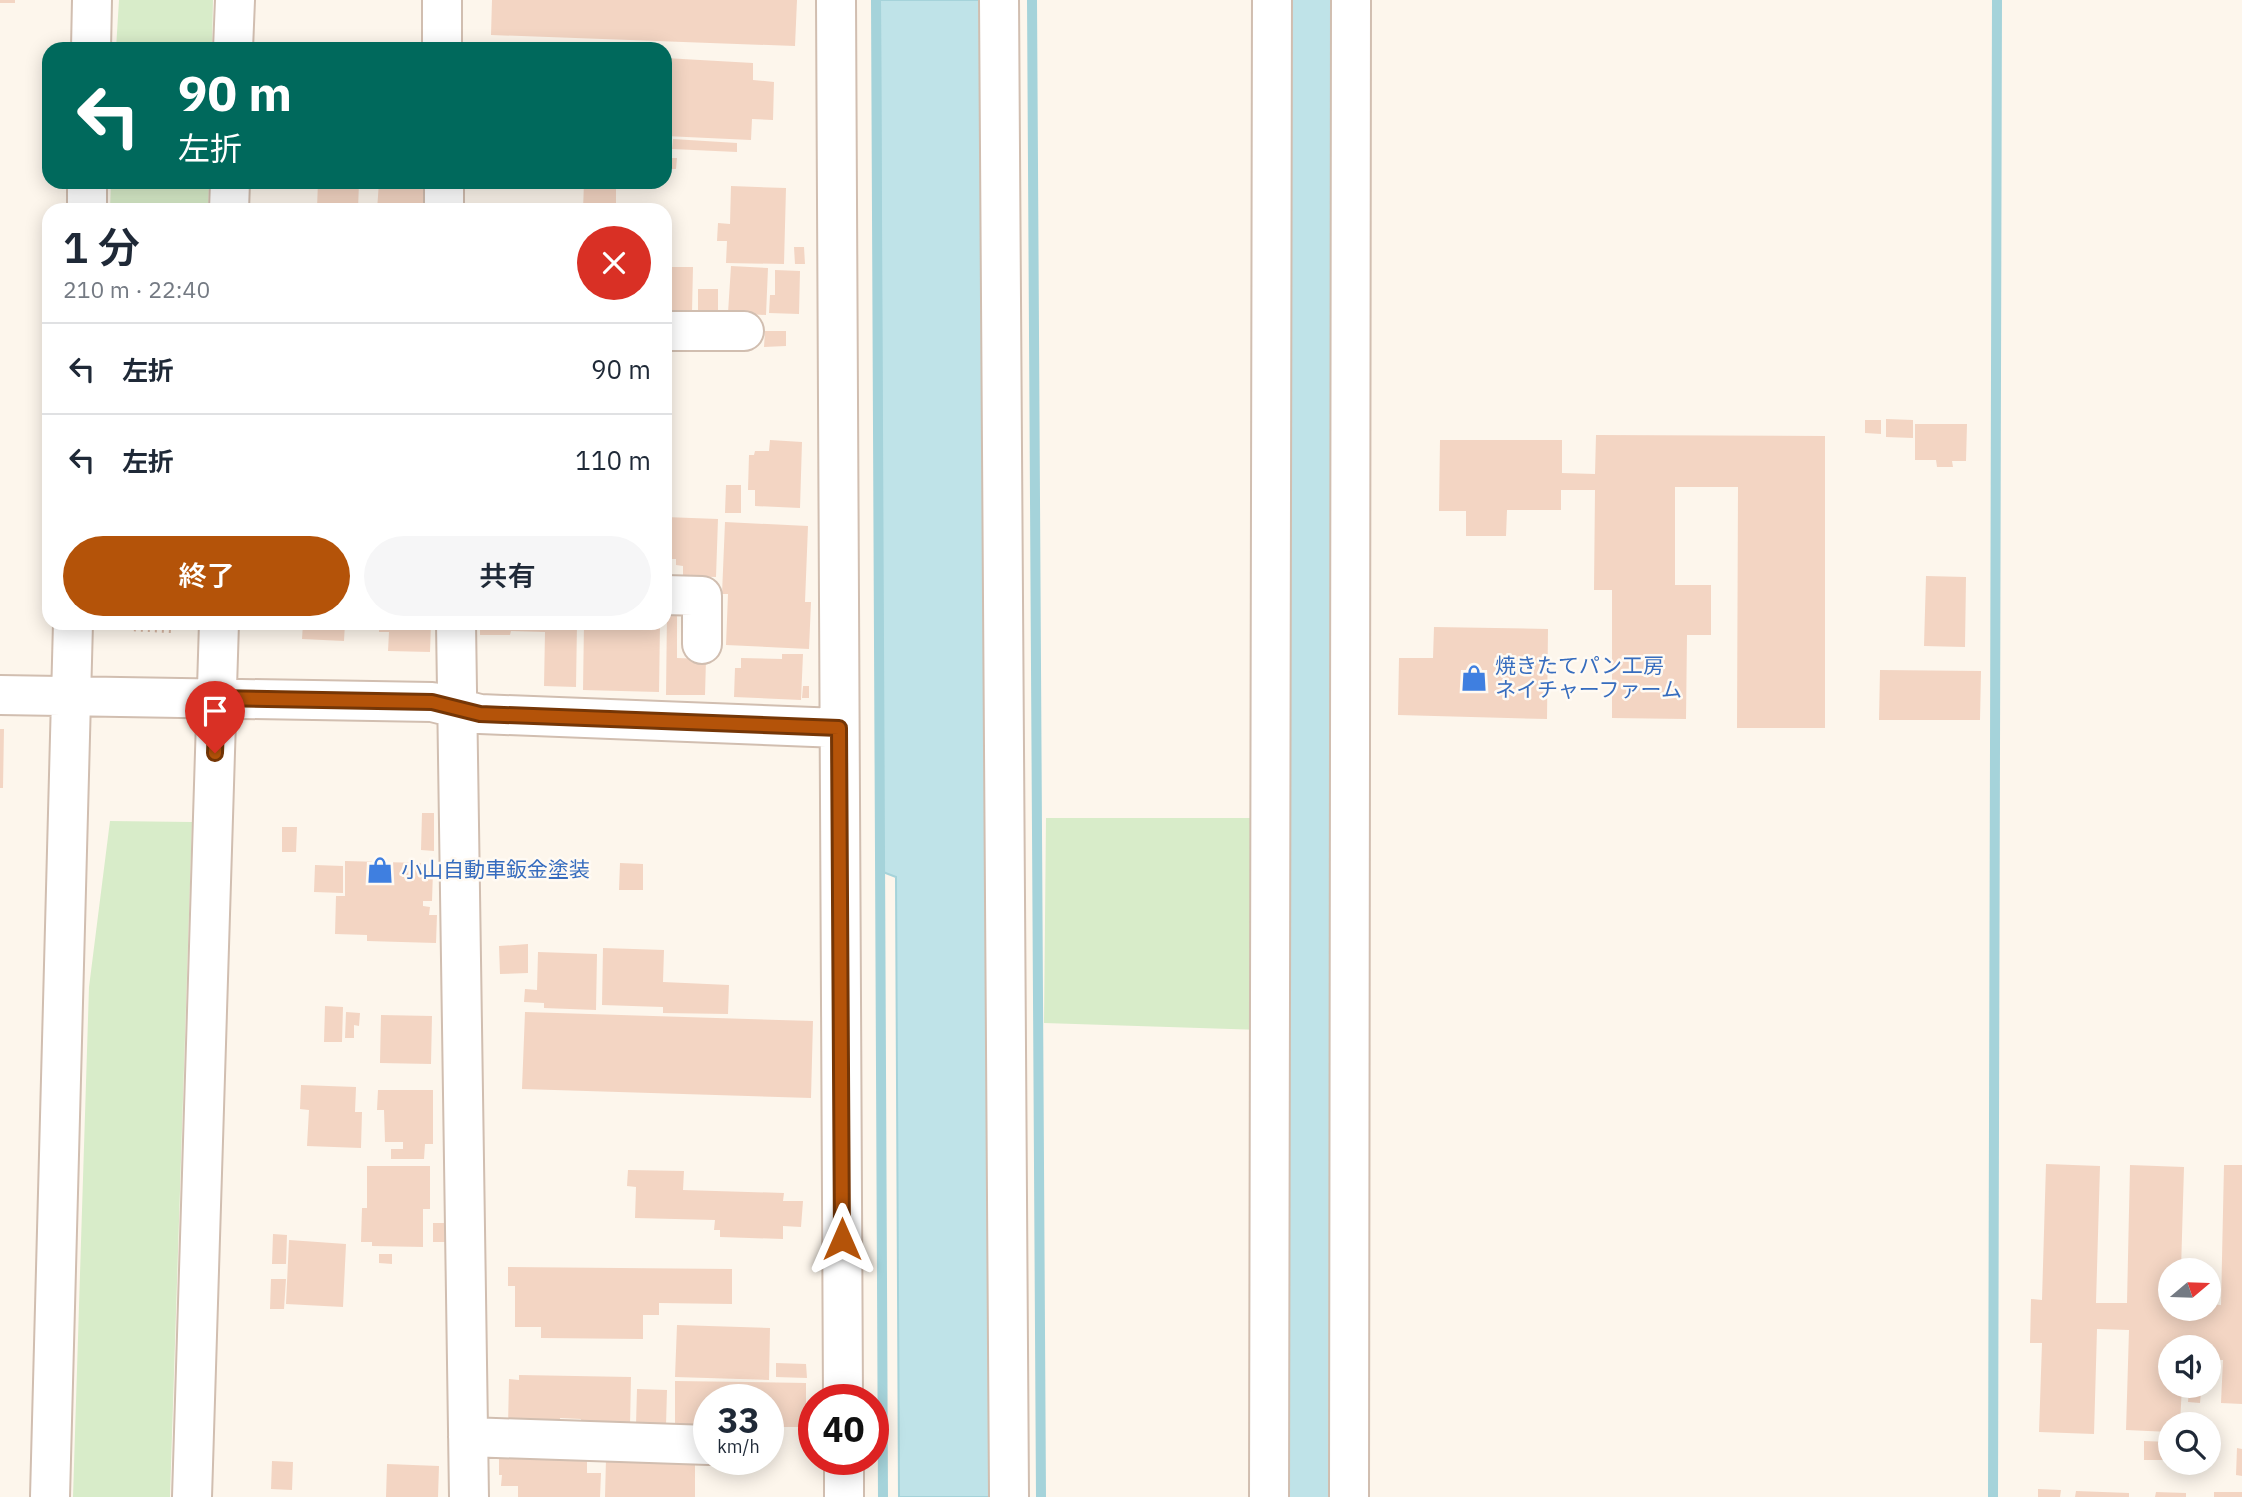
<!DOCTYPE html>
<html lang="ja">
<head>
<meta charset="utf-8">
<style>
	body { margin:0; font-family:"IBM Plex Sans","Noto Sans JP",sans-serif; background:#f6f6f7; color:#1f2937; height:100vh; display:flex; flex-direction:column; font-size:26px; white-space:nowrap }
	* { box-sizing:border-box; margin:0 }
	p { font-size:23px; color:#747a83 }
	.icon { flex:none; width:38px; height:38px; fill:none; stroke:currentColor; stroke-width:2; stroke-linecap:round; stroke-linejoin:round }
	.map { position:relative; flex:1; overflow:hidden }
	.panel { position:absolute; left:42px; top:203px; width:630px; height:427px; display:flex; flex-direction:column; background:#fff; border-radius:21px; box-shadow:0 4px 18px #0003 }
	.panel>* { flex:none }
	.top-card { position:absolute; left:42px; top:42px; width:630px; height:147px; border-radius:21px; box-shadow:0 4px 18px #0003; background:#00695c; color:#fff; overflow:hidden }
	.needle { width:46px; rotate:71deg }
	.fabs { position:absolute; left:2158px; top:1258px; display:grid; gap:14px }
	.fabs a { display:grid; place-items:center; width:63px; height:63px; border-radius:50%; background:#fff; box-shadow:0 4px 18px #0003; font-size:35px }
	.speed { position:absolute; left:693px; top:1384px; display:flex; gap:14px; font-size:35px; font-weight:700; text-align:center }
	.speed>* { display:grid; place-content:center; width:91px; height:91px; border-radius:50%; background:#fff; box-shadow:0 4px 18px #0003; line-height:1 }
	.speed small { font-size:18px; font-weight:400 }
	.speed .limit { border:10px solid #d22; background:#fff; color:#111 }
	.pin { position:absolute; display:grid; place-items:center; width:60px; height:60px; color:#fff; margin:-72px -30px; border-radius:50% 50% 50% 0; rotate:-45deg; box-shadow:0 0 7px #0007 }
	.pin .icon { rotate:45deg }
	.me { position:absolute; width:77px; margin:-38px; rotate:0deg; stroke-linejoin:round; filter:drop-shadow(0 0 5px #0008) }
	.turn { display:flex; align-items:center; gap:24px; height:147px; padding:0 21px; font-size:32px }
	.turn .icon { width:91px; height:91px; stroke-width:2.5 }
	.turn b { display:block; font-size:49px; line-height:60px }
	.round { display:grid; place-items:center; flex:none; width:74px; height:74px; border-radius:37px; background:#f6f6f7 }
	.summary { display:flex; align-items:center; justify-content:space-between; height:119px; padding:0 21px }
	h1 { font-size:42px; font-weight:600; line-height:52px }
	.action { display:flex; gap:14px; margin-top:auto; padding:14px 21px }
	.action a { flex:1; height:80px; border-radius:42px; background:#b45309; color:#fff; font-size:28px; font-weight:600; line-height:80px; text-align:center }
	.action a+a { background:#f6f6f7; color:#1f2937 }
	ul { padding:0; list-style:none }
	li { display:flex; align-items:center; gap:21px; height:91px; padding:0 21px; border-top:2px solid #e0e1e3 }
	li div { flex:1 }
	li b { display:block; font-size:26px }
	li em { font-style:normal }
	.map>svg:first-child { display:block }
	.green { fill:#d8ecc9 }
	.water { fill:#bfe3e8; stroke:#a5d3da; stroke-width:2 }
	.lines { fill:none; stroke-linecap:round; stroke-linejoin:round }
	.stream { stroke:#a5d3da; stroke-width:10 }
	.river { stroke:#bfe3e8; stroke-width:66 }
	.building { fill:#f3d5c3 }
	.minor-casing { stroke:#d1beb0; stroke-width:42 }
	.path { stroke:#d9b8a5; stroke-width:4.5; stroke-dasharray:2 5; stroke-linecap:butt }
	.minor { stroke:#fff; stroke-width:38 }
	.route-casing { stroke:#753606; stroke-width:18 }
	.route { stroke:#b45309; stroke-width:12 }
	.labels { text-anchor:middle; stroke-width:5; stroke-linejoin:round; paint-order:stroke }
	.shop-label { font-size:21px; fill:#366cbe; stroke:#fffaf3; text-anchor:start }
</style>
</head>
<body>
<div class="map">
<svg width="2242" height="1497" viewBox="0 0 2242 1497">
	<rect width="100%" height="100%" fill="#fdf6ec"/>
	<path class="green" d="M119,0H213L212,49H116Z
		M111,182H209L208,210H110Z
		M1046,818H1260L1262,1030L1044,1023Z
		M110,821L192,822L170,1497H73L89,987Z"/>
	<path class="water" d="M880,0H982L992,1497H899L896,877L883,872Z"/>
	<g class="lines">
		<path class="stream" d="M876,0L883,1497
			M1032,0L1041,1497
			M1993,1497L1997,0"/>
		<path class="river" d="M1304,0L1305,1497"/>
	</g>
	<path class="building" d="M0,0H15V3H0Z
		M492,0H797L795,46L491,35Z
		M470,46L491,47V49H470Z
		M665,58L753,63V80L774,82L773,120L752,119L751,140L665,136Z
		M673,139L737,143V152L672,149Z
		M665,158H677L676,169H665Z
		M318,182H359L358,210L317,208Z
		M379,182H428L427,210H377Z
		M584,182L616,183V210H583Z
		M731,186L786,188L784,264L726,263L727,241H717L718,223L730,224Z
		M794,247H804L805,264H795Z
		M731,266L768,268L766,315L728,313Z
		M665,267H693L692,312H665Z
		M775,270L800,271L799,314L769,313L770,295H775Z
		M698,289H718V312H698Z
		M765,331H786V346L764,347Z
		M1886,419L1913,420V438L1886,437Z
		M1865,420H1881V434L1865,433Z
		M1915,424H1967L1966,461H1952L1953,467H1937L1936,460H1915Z
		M1596,435L1825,436V728H1737L1738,487H1675V585H1711V635H1687L1686,719L1612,718V590H1594L1595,490H1561V510H1507L1506,536H1466V511H1439L1440,440H1562V473L1595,474Z
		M770,440L802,442L800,508L755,506V490H748L749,455H754L755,451H769Z
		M726,485H741V513H725Z
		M665,517L718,519L716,577L683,576V566L676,565V559H665Z
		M725,522L808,526L805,602H811L809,649L726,645L728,594H722Z
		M1926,576L1966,577L1965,647L1924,646Z
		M667,613L677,614V658L706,659L705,695H666Z
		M303,623H345L344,641L302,639Z
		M379,623H431L430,652L388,651L389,632H379Z
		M480,623H577L576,687L544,686L545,632L511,631L510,635H480Z
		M584,623H660L659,692L583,690Z
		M1434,627L1548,629L1547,719L1398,715L1399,658H1433Z
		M782,654H803L801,700L734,697L735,668H741V658L782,659Z
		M1880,670L1981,671L1980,720H1879Z
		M803,686H809V698H802Z
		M0,729H4L3,788H0Z
		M422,813H434V851L421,850Z
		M282,827H297L296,852H282Z
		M345,861L421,863L420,871H433L432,901H423V906L430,907L429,915H437L436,943L367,941V935L335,934L336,896H345Z
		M620,863L643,864V890H619Z
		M315,865L343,866V893L314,892Z
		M528,944V973L500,974L499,946Z
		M603,948L664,950L663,982L729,985L728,1014L663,1013V1007L602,1005Z
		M538,952L597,954L596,1010L544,1008V1003L524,1002L525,989L537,990Z
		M325,1006L343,1007L342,1042H324Z
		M346,1012L360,1013L359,1026L354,1025V1038H345Z
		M525,1012L813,1021L811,1098L522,1089Z
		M381,1015L432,1016L431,1064L380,1063Z
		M301,1085L356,1087L355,1112H362L361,1148L307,1146L309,1110L300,1109Z
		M378,1090H433V1144H425L424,1159H391V1149H403V1142H385L384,1110H377Z
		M2046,1164L2100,1166L2096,1303H2127L2130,1165L2184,1167L2181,1270H2170V1309H2208V1304L2221,1305L2224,1165H2242V1404L2221,1403L2223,1360H2208V1348H2170V1386H2182L2180,1424H2170V1432L2126,1430L2129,1330L2097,1329L2094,1434L2039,1432L2042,1343H2030L2031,1299L2042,1300Z
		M367,1166H430V1209H423V1247L372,1246V1242H361L362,1208H367Z
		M628,1170L684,1171L683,1190L784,1193L783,1201H803L801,1227L783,1226V1239L720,1237V1230H714L715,1220L635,1218L636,1187L627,1186Z
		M433,1223H446L447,1242H433Z
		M273,1234L287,1235L286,1264H272Z
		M289,1240L346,1244L343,1307L286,1304Z
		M379,1254H392V1264L379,1263Z
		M508,1267L732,1269V1304L659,1303V1315H643V1339L541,1338V1327H515V1286H508Z
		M271,1279H286L284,1309H270Z
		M677,1325L770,1328L769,1380L675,1377Z
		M776,1363L806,1364L807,1378L776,1377Z
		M519,1375L631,1377L630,1426L581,1425V1419L560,1418L561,1427L508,1426L509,1379L519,1380Z
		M675,1381L806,1383V1427H768V1400H709V1426H675Z
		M637,1389L667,1390L666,1426L636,1425Z
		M2189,1390L2201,1392L2200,1403L2188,1402Z
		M2144,1441L2170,1442V1460H2144Z
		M2208,1442H2212V1461H2208Z
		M2237,1448L2242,1449V1476L2236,1475Z
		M499,1453L587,1455V1473H601L600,1497H518V1486H501L502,1475H499Z
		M606,1459L695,1461V1497H605Z
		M272,1461L293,1462L292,1490L271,1489Z
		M387,1464L439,1466L438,1497H386Z
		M2038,1489L2061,1490L2060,1497H2038Z
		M2076,1491L2129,1493V1497H2075Z
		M2156,1492L2186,1493V1497H2155Z
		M2214,1492H2242V1497H2214Z"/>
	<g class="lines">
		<defs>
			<path id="minor" d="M442,0V49
				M836,0L843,1400
				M999,0L1009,1497
				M91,49L92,0
				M233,49L235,0
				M444,182V210
				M87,210V182
				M229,210L230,182
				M665,331H744
				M665,595L702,596V644
				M456,623L469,1497
				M0,695L432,702L480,714L839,728
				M468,1437L709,1445
				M844,1460V1497
				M50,1497L73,623
				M192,1497L219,623
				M1269,1497L1272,0
				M1349,1497L1351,0"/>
		</defs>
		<use href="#minor" class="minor-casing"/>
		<path class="path" d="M134,623L133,629L174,631"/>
		<use href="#minor" class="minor"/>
	</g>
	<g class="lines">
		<defs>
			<path id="route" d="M215,753L217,698L432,702L480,714L839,728L842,1239"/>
		</defs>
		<use href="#route" class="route-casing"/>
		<use href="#route" class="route"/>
	</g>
	<defs>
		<symbol id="shop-bare" viewBox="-9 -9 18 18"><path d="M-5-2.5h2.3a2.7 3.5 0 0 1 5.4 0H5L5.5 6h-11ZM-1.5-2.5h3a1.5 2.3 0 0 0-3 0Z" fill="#3f7fe0" stroke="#fffaf3" stroke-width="2.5" paint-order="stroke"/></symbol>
	</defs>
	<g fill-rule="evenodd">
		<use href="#shop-bare" x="1455" y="659" width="38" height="38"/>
		<use href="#shop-bare" x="361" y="851" width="38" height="38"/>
	</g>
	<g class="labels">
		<g class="shop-label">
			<text x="1495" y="673">焼きたてパン工房<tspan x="1495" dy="24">ネイチャーファーム</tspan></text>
			<text x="401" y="877">小山自動車鈑金塗装</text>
		</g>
	</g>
</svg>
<div class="fabs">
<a><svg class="needle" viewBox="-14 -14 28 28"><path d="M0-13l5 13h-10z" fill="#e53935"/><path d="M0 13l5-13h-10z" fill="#747a83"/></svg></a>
<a><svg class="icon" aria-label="sound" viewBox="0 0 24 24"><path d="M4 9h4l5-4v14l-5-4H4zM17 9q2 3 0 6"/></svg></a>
<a><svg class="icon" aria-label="search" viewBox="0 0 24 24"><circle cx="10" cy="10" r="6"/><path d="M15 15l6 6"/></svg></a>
</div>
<div class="speed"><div>33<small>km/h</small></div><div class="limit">40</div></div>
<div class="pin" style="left:215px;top:753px;background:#d93025"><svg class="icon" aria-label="arrive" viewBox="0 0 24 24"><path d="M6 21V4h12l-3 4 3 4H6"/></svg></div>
<svg class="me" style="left:842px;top:1239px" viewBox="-20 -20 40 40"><path d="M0-17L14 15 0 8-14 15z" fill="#b45309" stroke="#fff" stroke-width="4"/></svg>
<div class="top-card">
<div class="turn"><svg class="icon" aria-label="left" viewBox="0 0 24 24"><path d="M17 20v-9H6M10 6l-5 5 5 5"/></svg><div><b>90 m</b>左折</div></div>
</div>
<section class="panel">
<div class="summary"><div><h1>1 分</h1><p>210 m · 22:40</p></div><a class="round" style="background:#d93025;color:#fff"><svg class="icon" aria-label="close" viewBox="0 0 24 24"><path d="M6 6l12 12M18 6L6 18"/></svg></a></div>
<ul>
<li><svg class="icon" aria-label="left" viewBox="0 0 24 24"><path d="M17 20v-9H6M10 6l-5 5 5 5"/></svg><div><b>左折</b></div><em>90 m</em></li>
<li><svg class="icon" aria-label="left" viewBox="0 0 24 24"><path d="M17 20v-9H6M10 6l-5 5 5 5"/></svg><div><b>左折</b></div><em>110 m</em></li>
</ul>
<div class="action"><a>終了</a><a>共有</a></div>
</section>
</div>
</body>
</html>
